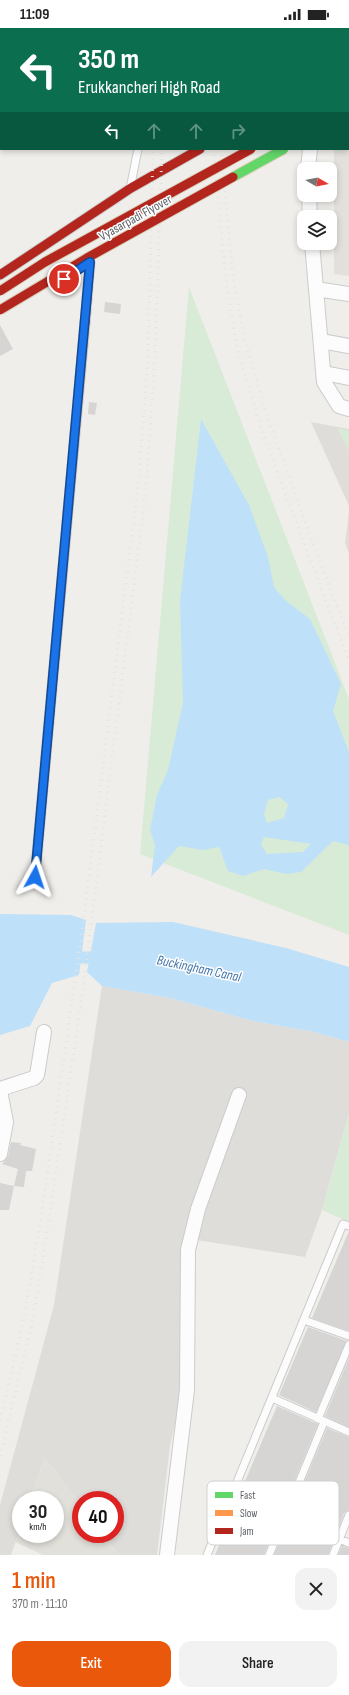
<!DOCTYPE html>
<html lang="en">
<head>
<meta charset="utf-8">
<style>
	body { margin:0; font-family:"Sofia Sans Condensed",sans-serif; background:#f2f2f2; color:#222; height:100vh; display:flex; flex-direction:column; font-size:15px; white-space:nowrap }
	* { box-sizing:border-box; margin:0 }
	p { font-size:13px; color:#767676 }
	.icon { flex:none; width:22px; height:22px; fill:none; stroke:currentColor; stroke-width:2; stroke-linecap:round; stroke-linejoin:round }
	.map { position:relative; height:1527px; overflow:hidden }
	.sheet { display:flex; flex-direction:column; background:#fff; flex:1 }
	.sheet>* { flex:none }
	.guide { position:absolute; left:0px; top:0px; width:349px; height:122px; box-shadow:0 2px 6px #0003; background:#0b6e4f; color:#fff; overflow:hidden }
	.needle { width:26px; rotate:99deg }
	.buttons { position:absolute; left:297px; top:134px; display:grid; gap:8px }
	.buttons a { display:grid; place-items:center; width:40px; height:40px; border-radius:8px; background:#fff; box-shadow:0 2px 6px #0003; font-size:20px }
	.speed { position:absolute; left:12px; top:1463px; display:flex; gap:8px; font-size:20px; font-weight:700; text-align:center }
	.speed>* { display:grid; place-content:center; width:52px; height:52px; border-radius:50%; background:#fff; box-shadow:0 2px 6px #0003; line-height:1 }
	.speed small { font-size:10px; font-weight:400 }
	.speed .limit { border:6px solid #d22; background:#fff; color:#111 }
	.pin { position:absolute; display:grid; place-items:center; width:34px; height:34px; color:#fff; margin:-17px; border:2px solid #fff; border-radius:50%; box-shadow:0 1px 4px #0007 }
	.me { position:absolute; width:44px; margin:-22px; rotate:5deg; stroke-linejoin:round; filter:drop-shadow(0 0 3px #0008) }
	.turn { display:flex; align-items:center; gap:14px; height:84px; padding:0 12px; font-size:18px }
	.turn .icon { width:52px; height:52px; stroke-width:2.5 }
	.turn b { display:block; font-size:28px; line-height:34px }
	.lanes { display:flex; align-items:center; height:38px; padding:0 12px; background:#0003; justify-content:center; gap:20px; direction:ltr }
	.lanes .off { opacity:.35 }
	.round { display:grid; place-items:center; flex:none; width:42px; height:42px; border-radius:12px; background:#f2f2f2 }
	.headline { display:flex; align-items:center; justify-content:space-between; height:68px; padding:0 12px }
	h1 { font-size:24px; font-weight:600; line-height:30px; color:#ea580c }
	.cta { display:flex; gap:8px; margin-top:auto; padding:8px 12px }
	.cta a { flex:1; height:46px; border-radius:12px; background:#ea580c; color:#fff; font-size:16px; font-weight:600; line-height:46px; text-align:center }
	.cta a+a { background:#f2f2f2; color:#222 }
	.status { display:flex; justify-content:space-between; align-items:center; height:28px; padding:0 20px; background:#fff; direction:ltr }
	.status svg { height:11px; fill:currentColor }
	.map>svg:first-child { display:block }
	.industrial { fill:#dfddda }
	.education { fill:#e2e0da }
	.green { fill:#d8ebd6 }
	.water { fill:#bfe0f9; fill-rule:evenodd }
	.lines { fill:none; stroke-linecap:round; stroke-linejoin:round }
	.canal { stroke:#bfe0f9; stroke-width:12 }
	.building { fill:#d6d5d3 }
	.lane-casing { stroke:#cbcccc; stroke-width:9 }
	.street-casing { stroke:#cbcccc; stroke-width:16 }
	.fast-casing { stroke:#cacacb; stroke-width:11 }
	.slow-casing { stroke:#cacacb; stroke-width:11 }
	.jam-casing { stroke:#cacacb; stroke-width:11 }
	.lane { stroke:#fdfcfc; stroke-width:7 }
	.street { stroke:#fdfcfc; stroke-width:14 }
	.fast { stroke:#63d668; stroke-width:9 }
	.slow { stroke:#ff974d; stroke-width:9 }
	.jam { stroke:#b3261e; stroke-width:9 }
	.rail { stroke:#e4e4e4; stroke-width:3; stroke-dasharray:1 5; stroke-linecap:butt }
	.fast-bridge-casing { stroke:#d7ceb8; stroke-width:11; stroke-linecap:butt }
	.jam-bridge-casing { stroke:#d7ceb8; stroke-width:11; stroke-linecap:butt }
	.fast-bridge { stroke:#63d668; stroke-width:9 }
	.jam-bridge { stroke:#b3261e; stroke-width:9 }
	.route-casing { stroke:#114b97; stroke-width:10 }
	.route { stroke:#1a73e8; stroke-width:7 }
	.labels { text-anchor:middle; stroke-width:3; stroke-linejoin:round; paint-order:stroke }
	.street-label { font-size:13px; fill:#5f6368; stroke:#fff }
	.water-label { font-size:14px; font-style:italic; fill:#4174aa; stroke:#fff }
	.key { fill:#fff; stroke:#cfd0d2; stroke-width:1 }
	.key-label { font-size:11px; fill:#5f6368 }
</style>
</head>
<body>
<div class="status"><b>11:09</b><svg viewBox="0 0 49 12"><path d="M0 12V9h3v3zM5 12V6h3v6zM10 12V3h3v9zM15 12V0h3v12zM26 1h20v11H26zM47 4h2v5h-2z"/></svg></div>
<div class="map">
<svg width="349" height="1527" viewBox="0 0 349 1527">
	<rect width="100%" height="100%" fill="#efeeea"/>
	<path class="industrial" d="M311,394L349,401V478Z
		M349,483V526L345,515Z
		M102,958L170,970L253,993L315,1004L349,1014V1085L322,1182L305,1229L183,1210L181,1369L170,1418L157,1527H119L103,1506H115V1472H81V1477L45,1430L30,1472H21V1498L11,1527H0V1477L54,1277Z"/>
	<path class="education" d="M267,0H349V9L348,1Z
		M348,113H349V248L334,246V121H348Z
		M45,1430L81,1477V1506H103L119,1527H43L15,1514L21,1498V1506H55V1472H30Z"/>
	<path class="green" d="M189,259L349,671V907L140,826Z
		M337,400L349,403V422Z
		M349,1085V1194L322,1182Z"/>
	<path class="water" d="M201,391L249,477L268,529L274,559L285,572L310,591L341,656L333,683L349,724V819L348,817L333,813L301,844L286,846L264,841L243,848L228,843L219,819L203,822L179,818L151,849L155,817L150,802L157,767L168,742L183,675L180,573ZM279,769L288,776L284,790L267,795L264,786L268,772ZM264,809L311,816L303,824L267,826L261,817Z
		M0,886L71,887L86,892L79,947L52,955L30,998L0,1007Z
		M173,894L286,920L349,939V1014L315,1004L253,993L170,970L102,958L87,944L96,895Z"/>
	<g class="lines">
		<path class="canal" d="M66,930L106,929"/>
	</g>
	<path class="building" d="M105,274L121,276L120,286L104,284Z
		M0,297L13,321L0,328Z
		M89,374L97,375L95,387L88,386Z
		M11,1114L21,1115L20,1117L36,1121L32,1143H26L24,1159L14,1158L18,1141L2,1136L8,1128Z
		M0,1155L14,1158L9,1182H0Z
		M349,1203V1303L312,1290Z
		M308,1299L347,1313L316,1384L279,1367Z
		M349,1330V1399L325,1388Z
		M277,1378L318,1396L282,1483L240,1465Z
		M327,1400L349,1409V1482L344,1485L337,1505L291,1486Z
		M236,1475L278,1492L264,1527H215Z
		M287,1496L333,1514L328,1527H274Z
		M342,1518L349,1520V1527H338Z"/>
	<g class="lines">
		<defs>
			<path id="lane" d="M144,0V1
				M131,156L138,121
				M304,1292L349,1308
				M272,1370L349,1404
				M318,1391L349,1317
				M232,1468L349,1515
				M207,1527L343,1196L349,1198
				M269,1527L324,1394
				M333,1527L349,1487"/>
			<path id="street" d="M308,141L310,121
				M309,167L310,189
				M312,215L324,354L339,378L349,381
				M316,261L349,266
				M321,313L349,318
				M324,345L349,350
				M0,1061L34,1050L37,1047L44,1004
				M0,1063L6,1094L0,1126
				M167,1527L187,1362L188,1222L198,1181L239,1067"/>
			<path id="fast" d="M248,0L249,1"/>
			<path id="slow" d="M348,39H349
				M348,65H349
				M348,76L349,78
				M55,627L85,295"/>
			<path id="jam" d="M348,108H349
				M0,247L131,160L200,121
				M85,295L90,234
				M35,849L55,627"/>
		</defs>
		<use href="#lane" class="lane-casing"/>
		<use href="#street" class="street-casing"/>
		<use href="#fast" class="fast-casing"/>
		<use href="#slow" class="slow-casing"/>
		<use href="#jam" class="jam-casing"/>
		<use href="#lane" class="lane"/>
		<use href="#street" class="street"/>
		<use href="#fast" class="fast"/>
		<use href="#slow" class="slow"/>
		<use href="#jam" class="jam"/>
		<path class="rail" d="M202,0V1
			M211,0V1
			M18,1L19,0
			M29,1V0
			M40,1V0
			M49,1L50,0
			M155,1V0
			M166,1V0
			M0,39L1,37
			M0,58L1,57
			M0,81L1,79
			M0,99L1,97
			M213,121L227,259L237,320L261,400L349,634
			M221,121L233,249L246,317L268,390L319,532L349,608
			M0,1392L23,1294L40,1197L84,889L138,459L148,330L153,121
			M0,1428L32,1296L48,1198L82,969L146,461L155,329L162,121"/>
		<defs>
			<path id="fast-bridge" d="M348,95H349
				M233,149L284,121"/>
			<path id="jam-bridge" d="M0,263L45,234L251,121
				M0,282L87,230L233,149"/>
		</defs>
		<use href="#fast-bridge" class="fast-bridge-casing"/>
		<use href="#jam-bridge" class="jam-bridge-casing"/>
		<use href="#fast-bridge" class="fast-bridge"/>
		<use href="#jam-bridge" class="jam-bridge"/>
	</g>
	<g class="lines">
		<defs>
			<path id="route" d="M35,849L90,234L64,251"/>
		</defs>
		<use href="#route" class="route-casing"/>
		<use href="#route" class="route"/>
	</g>
	<g class="labels">
		<g class="street-label">
			<text transform="translate(135 189) rotate(-29)" y="5">Vyasarpadi Flyover</text>
		</g>
		<g class="water-label">
			<text transform="translate(199 940) rotate(12)" y="5">Buckingham Canal</text>
		</g>
	</g>
	<rect x="207" y="1453" width="132" height="64" rx="6" class="key"/>
	<rect x="215" y="1464" width="18" height="6" fill="#63d668"/>
	<rect x="215" y="1482" width="18" height="6" fill="#ff974d"/>
	<rect x="215" y="1500" width="18" height="6" fill="#b3261e"/>
	<g class="key-label">
		<text x="240" y="1471">Fast</text>
		<text x="240" y="1489">Slow</text>
		<text x="240" y="1507">Jam</text>
	</g>
</svg>
<div class="buttons">
<a><svg class="needle" viewBox="-14 -14 28 28"><path d="M0-13l5 13h-10z" fill="#e53935"/><path d="M0 13l5-13h-10z" fill="#767676"/></svg></a>
<a><svg class="icon" aria-label="layers" viewBox="0 0 24 24"><path d="M12 4l9 5-9 5-9-5zM3 14l9 5 9-5"/></svg></a>
</div>
<div class="speed"><div>30<small>km/h</small></div><div class="limit">40</div></div>
<div class="pin" style="left:64px;top:251px;background:#d93025"><svg class="icon" aria-label="arrive" viewBox="0 0 24 24"><path d="M6 21V4h12l-3 4 3 4H6"/></svg></div>
<svg class="me" style="left:35px;top:849px" viewBox="-20 -20 40 40"><path d="M0-17L14 15 0 8-14 15z" fill="#1a73e8" stroke="#fff" stroke-width="4"/></svg>
<div class="guide">
<div class="turn"><svg class="icon" aria-label="left" viewBox="0 0 24 24"><path d="M17 20v-9H6M10 6l-5 5 5 5"/></svg><div><b>350 m</b>Erukkancheri High Road</div></div>
<div class="lanes"><svg class="icon" aria-label="left" viewBox="0 0 24 24"><path d="M17 20v-9H6M10 6l-5 5 5 5"/></svg><svg class="icon off" aria-label="ahead" viewBox="0 0 24 24"><path d="M12 20V5M6 11l6-6 6 6"/></svg><svg class="icon off" aria-label="ahead" viewBox="0 0 24 24"><path d="M12 20V5M6 11l6-6 6 6"/></svg><svg class="icon off" aria-label="right" viewBox="0 0 24 24"><path d="M7 20v-9h11M14 6l5 5-5 5"/></svg></div>
</div>
</div>
<section class="sheet">
<div class="headline"><div><h1>1 min</h1><p>370 m · 11:10</p></div><a class="round"><svg class="icon" aria-label="close" viewBox="0 0 24 24"><path d="M6 6l12 12M18 6L6 18"/></svg></a></div>
<div class="cta"><a>Exit</a><a>Share</a></div>
</section>
</body>
</html>
